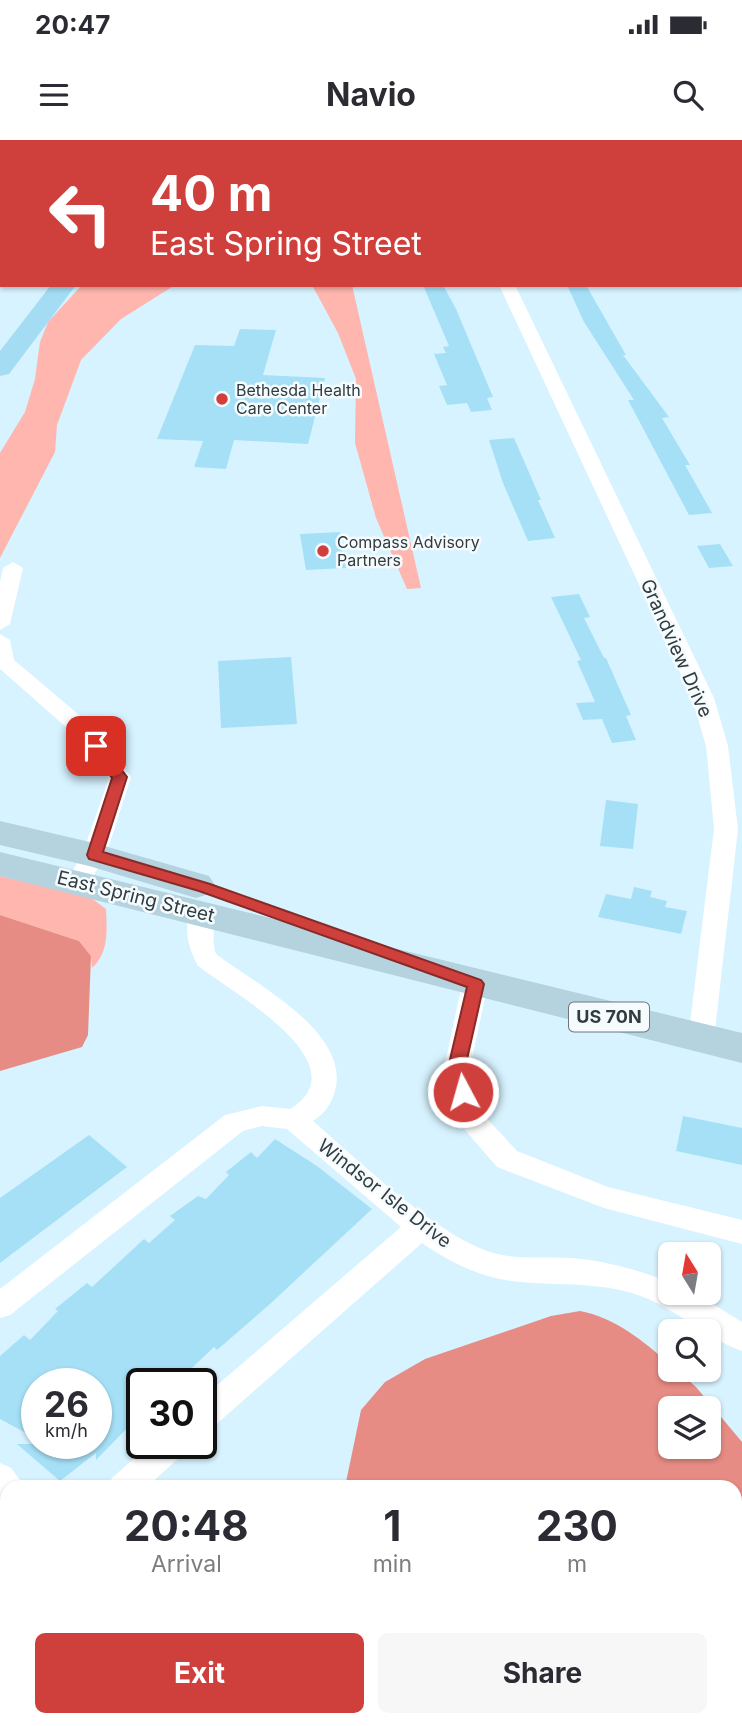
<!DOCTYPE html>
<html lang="en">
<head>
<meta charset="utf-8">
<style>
	body { margin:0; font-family:Inter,sans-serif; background:#f7f7f7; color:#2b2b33; height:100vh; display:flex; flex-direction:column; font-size:26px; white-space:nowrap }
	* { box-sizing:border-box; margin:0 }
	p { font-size:23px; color:#7c7c81 }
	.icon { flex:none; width:38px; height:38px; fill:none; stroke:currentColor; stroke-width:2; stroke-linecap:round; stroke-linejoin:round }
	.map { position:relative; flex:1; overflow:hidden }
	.panel { position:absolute; left:0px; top:1340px; width:742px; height:247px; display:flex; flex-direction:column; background:#fff; border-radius:21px 21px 0 0; box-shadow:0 2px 5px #0004 }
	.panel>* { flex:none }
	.top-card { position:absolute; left:0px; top:0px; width:742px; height:147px; box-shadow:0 2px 5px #0004; background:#cf403d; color:#fff; overflow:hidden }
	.needle { width:46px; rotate:349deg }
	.fabs { position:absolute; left:658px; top:1102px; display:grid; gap:14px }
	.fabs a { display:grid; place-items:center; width:63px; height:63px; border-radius:10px; background:#fff; box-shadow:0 2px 5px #0004; font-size:35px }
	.speed { position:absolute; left:21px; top:1228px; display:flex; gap:14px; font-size:35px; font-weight:700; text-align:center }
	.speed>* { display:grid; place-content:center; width:91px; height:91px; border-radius:50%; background:#fff; box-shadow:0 2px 5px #0004; line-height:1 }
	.speed small { font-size:18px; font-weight:400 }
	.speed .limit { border:4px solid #111; border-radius:10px; background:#fff; color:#111 }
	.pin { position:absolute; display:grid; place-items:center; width:60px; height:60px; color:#fff; margin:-30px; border-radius:14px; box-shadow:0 4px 10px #0006 }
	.me { position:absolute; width:77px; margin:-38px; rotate:354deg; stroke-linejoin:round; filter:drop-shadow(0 0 5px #0008) }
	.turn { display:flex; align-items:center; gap:24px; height:147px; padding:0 35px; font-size:32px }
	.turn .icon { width:91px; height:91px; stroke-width:2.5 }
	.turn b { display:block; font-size:49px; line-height:60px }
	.eta { display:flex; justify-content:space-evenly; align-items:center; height:119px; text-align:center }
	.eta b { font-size:42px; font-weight:700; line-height:49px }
	.cta { display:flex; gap:14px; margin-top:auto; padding:14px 35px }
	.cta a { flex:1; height:80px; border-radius:10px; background:#cf403d; color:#fff; font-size:28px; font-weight:700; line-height:80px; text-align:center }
	.cta a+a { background:#f7f7f7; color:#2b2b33 }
	.status { display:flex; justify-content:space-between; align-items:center; height:49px; padding:0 35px; background:#fff; direction:ltr }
	.status svg { height:19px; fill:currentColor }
	header { display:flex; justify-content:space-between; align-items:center; height:91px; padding:0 35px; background:#fff; font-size:32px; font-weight:700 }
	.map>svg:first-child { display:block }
	.green { fill:#feb6ae }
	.water { fill:#e68c84; fill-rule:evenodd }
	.building { fill:#a6e0f7 }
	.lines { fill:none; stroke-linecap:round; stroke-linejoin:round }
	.street { fill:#fff; fill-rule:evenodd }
	.primary { fill:#b4d3df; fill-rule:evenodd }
	.highway { fill:#a3dcf3; fill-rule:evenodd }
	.route { fill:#cf403d; stroke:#872a28; stroke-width:2 }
	.poi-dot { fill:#cf403d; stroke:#f6fcfe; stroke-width:2.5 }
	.labels { text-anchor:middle; stroke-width:5; stroke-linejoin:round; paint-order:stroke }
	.far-poi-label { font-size:16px; fill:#313c40; stroke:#f6fcfe; text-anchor:start }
	.shield { fill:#f6fcfe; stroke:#6c7679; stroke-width:2 }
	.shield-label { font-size:18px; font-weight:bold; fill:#313c40 }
	.street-label { font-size:19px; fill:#313c40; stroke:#f6fcfe }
</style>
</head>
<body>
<div class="status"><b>20:47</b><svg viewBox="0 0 49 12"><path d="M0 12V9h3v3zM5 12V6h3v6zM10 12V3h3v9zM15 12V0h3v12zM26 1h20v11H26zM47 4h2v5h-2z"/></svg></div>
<header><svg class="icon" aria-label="menu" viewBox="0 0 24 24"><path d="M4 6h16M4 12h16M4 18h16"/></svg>Navio<svg class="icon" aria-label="search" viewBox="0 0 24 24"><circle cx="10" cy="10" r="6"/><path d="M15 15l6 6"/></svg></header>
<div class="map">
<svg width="742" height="1586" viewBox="0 0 742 1586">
	<rect width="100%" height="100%" fill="#d7f3ff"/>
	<path class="green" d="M82,145H175L121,179L81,220L57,285L55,312L0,418V313L25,272L35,239L40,202L48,182Z
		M312,145H352L421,448L407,449L376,378L355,303L356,239L338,193Z
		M0,736L90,757L106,769C107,790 109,813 92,828L91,816L79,801L0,775Z"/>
	<path class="water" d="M0,775L79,801L91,816L88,895L82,907L0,931Z
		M580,1171C616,1178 643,1201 670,1224V1230H677L696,1247L742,1302V1380L735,1383V1348L345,1347L361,1270L385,1242L425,1219L551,1176ZM670,1269H709V1307H670Z
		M0,1450L7,1454V1580H384L379,1586H0Z"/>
	<path class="building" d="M423,145H443L456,169L493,257L487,258L492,270L471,272L467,263L447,265L439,246L447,245L434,214L446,213L443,207L449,206Z
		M567,145H586L626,215H623L669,277L662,278L690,325H685L712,373L689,375L628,260H634L584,182Z
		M240,189L276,190L263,235L325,238L308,304L234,300L226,329L194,327L203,301L157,299L195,205L234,206Z
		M514,298L541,360H538L555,398L528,401L503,343L489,300Z
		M340,392L346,428L306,430L300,394Z
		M720,404L733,426L709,428L697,406Z
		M579,454L590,477L584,478L604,518H606L631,575L626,576L636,600L612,603L602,579L583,580L576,563L595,562L577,521L581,520L551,457Z
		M291,517L297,584L221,588L218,521Z
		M606,660L638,664L633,709L600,706Z
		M634,747L652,751L650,757L667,761L665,767L687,771L681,794L598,777L606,754L631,759Z
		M683,976L742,988V1025L676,1011Z
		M89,995L127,1027L0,1123V1058Z
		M275,999L317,1026L372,1069L270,1164L217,1210L214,1207L175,1244H142V1273L96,1320V1313L60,1341L17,1304H96V1244L69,1232L53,1244H37V1299L0,1279V1216L24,1195L30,1200L58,1171L55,1169L87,1143L92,1147L144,1099L149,1103L175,1080L170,1076L198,1056L206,1059L229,1035L226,1032L251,1012L257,1018Z"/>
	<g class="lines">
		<path class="street" d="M740,33H742V41H740Z
			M499,145H515L714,558L728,606L738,689L714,899L710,906L701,909L692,906L688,899L714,689L706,606L692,558Z
			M13,422L23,428L10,484L0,490V442L3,428Z
			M0,494L10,500L14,520L91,585L131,637L106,715L86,748H70L66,742L82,715L109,638L75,595L0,529Z
			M202,764L211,766C218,779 210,799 216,814C255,844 351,892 335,951C331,965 325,973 313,981C357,1019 443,1102 498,1114C522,1120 547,1116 572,1118C606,1121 638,1130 670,1142V1153H695L742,1182V1211C705,1198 676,1168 638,1155C594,1140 550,1147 505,1140C476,1135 446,1120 422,1103L212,1288L201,1292V1259L401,1087L287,989L262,986L243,991L10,1175L0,1178V1149L225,975L262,966L290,969C363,924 230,851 198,826C188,808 182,785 193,766Z
			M475,835L484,838L488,844L470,928L481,972L517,1011L608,1047L742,1080V1104L604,1068L497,1027L459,983L444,928L462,844L466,838Z
			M150,1304H188L183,1314L146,1348H107L112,1338Z
			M0,1323L11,1328L26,1348H7V1362L0,1359Z"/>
		<path class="primary" d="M0,681L94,703L209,736L215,745L209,754L196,758L89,726L0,705Z
			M0,712L742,893V923L0,736Z"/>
		<path class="highway" d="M132,0H154L130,2Z
			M186,0H208L185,2Z
			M0,130H2L0,145Z
			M51,145H76L9,234L0,236V211Z"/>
	</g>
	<path class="route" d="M96,602L101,603L127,637L103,712L210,744L481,840L484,844L465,928L471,952L469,956H457L448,928L467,847L199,751L89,719L87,715L112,638L88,606Z"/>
	<g class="poi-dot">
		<circle cx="222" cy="259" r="7"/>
		<circle cx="323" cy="411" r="7"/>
	</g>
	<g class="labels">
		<g class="far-poi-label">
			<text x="236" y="256">Bethesda Health<tspan x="236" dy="18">Care Center</tspan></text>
			<text x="337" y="408">Compass Advisory<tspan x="337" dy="18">Partners</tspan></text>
		</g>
		<rect class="shield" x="569" y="862.5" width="80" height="29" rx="5"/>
		<g class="shield-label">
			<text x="609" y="883">US 70N</text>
		</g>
		<g class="street-label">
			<text transform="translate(677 508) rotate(66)" y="7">Grandview Drive</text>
			<text transform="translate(136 756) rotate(14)" y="7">East Spring Street</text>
			<text transform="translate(385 1053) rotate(38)" y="7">Windsor Isle Drive</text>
		</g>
	</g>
</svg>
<div class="fabs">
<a><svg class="needle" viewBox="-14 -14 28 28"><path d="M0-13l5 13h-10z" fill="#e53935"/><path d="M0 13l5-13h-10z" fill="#7c7c81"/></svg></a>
<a><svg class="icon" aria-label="search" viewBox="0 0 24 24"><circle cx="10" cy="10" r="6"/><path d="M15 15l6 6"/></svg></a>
<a><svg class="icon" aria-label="layers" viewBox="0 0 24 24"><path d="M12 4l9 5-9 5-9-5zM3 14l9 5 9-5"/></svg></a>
</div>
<div class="speed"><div>26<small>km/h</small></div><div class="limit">30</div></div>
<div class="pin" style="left:96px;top:606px;background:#d93025"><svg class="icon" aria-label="arrive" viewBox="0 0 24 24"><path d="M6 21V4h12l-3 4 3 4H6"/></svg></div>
<svg class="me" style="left:463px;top:952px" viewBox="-20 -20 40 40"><circle r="17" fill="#cf403d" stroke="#fff" stroke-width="3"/><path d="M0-11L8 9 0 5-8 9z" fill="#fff"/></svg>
<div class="top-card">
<div class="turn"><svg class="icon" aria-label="left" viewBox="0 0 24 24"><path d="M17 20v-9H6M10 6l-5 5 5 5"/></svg><div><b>40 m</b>East Spring Street</div></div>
</div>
<section class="panel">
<div class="eta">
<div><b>20:48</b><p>Arrival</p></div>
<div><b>1</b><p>min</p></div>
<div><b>230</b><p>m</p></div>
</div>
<div class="cta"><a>Exit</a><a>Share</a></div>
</section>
</div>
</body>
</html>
